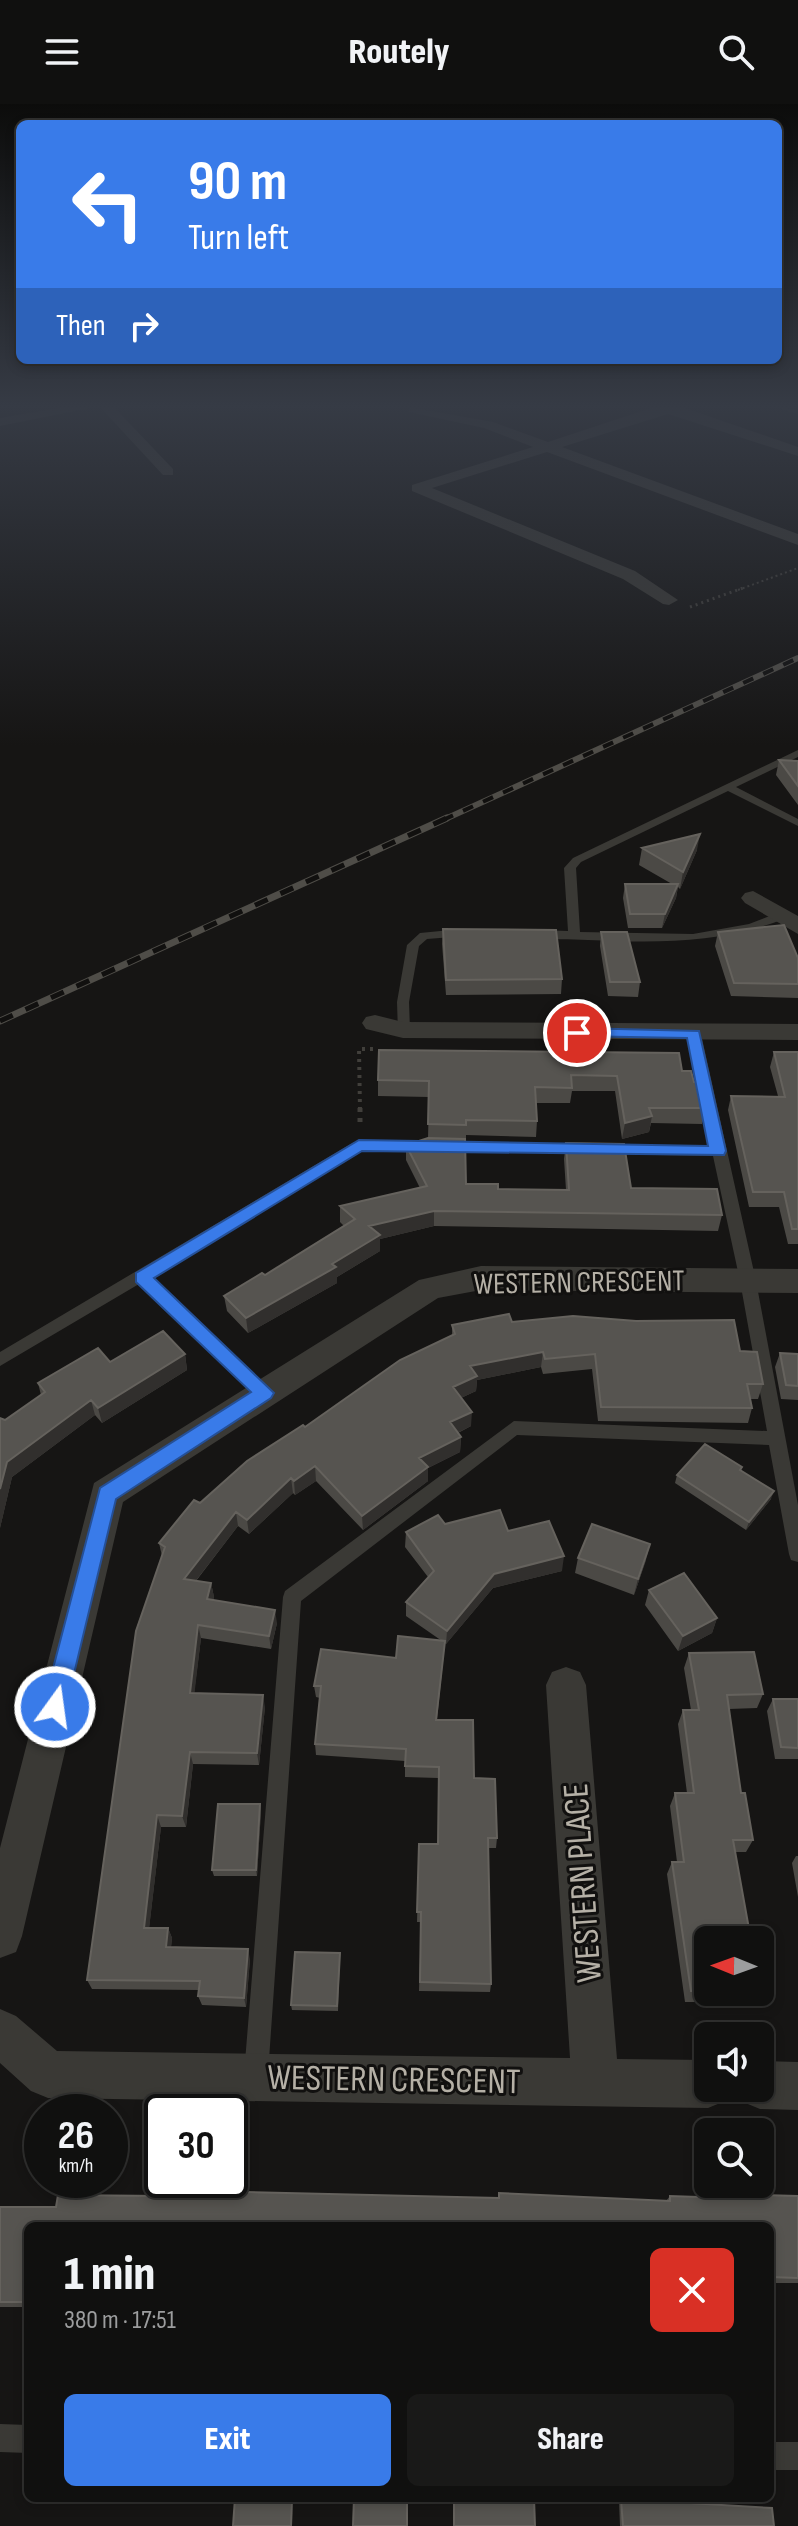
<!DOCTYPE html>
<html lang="en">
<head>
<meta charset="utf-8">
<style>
	body { margin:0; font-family:"Sofia Sans Condensed",sans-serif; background:#191918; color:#f1f3f6; height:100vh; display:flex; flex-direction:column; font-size:30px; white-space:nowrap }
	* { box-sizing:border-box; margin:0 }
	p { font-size:26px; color:#9c9d9e }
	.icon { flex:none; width:44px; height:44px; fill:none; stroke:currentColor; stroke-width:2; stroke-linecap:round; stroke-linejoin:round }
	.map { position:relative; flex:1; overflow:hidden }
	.side { position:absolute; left:24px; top:2118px; width:750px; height:280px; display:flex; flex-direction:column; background:#10100f; border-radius:12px; box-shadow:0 4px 12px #0003,0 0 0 2px #30302f }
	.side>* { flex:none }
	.guide { position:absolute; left:16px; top:16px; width:766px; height:244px; border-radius:12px; box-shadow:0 4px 12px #0003,0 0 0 2px #30302f; background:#397be9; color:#fff; overflow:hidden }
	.needle { width:52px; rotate:271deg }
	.buttons { position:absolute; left:694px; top:1822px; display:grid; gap:16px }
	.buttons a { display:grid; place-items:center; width:80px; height:80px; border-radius:12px; background:#10100f; box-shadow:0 4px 12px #0003,0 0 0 2px #30302f; font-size:40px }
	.speed { position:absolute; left:24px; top:1990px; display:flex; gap:16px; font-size:40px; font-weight:700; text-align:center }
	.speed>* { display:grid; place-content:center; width:104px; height:104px; border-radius:50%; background:#10100f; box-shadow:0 4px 12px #0003,0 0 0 2px #30302f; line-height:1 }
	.speed small { font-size:20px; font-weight:400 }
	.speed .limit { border:4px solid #111; border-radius:12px; background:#fff; color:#111 }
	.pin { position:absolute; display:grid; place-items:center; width:68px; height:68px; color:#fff; margin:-34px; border:4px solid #fff; border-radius:50%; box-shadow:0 2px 8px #0007 }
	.me { position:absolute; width:88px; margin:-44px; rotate:14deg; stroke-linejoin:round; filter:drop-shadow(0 0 6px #0008) }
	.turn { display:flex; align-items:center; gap:28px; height:168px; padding:0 40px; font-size:36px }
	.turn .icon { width:104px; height:104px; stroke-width:2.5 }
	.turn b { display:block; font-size:56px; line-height:68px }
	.then { display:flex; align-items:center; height:76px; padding:0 40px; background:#0003; gap:16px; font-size:30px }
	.round { display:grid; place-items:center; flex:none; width:84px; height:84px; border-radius:12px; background:#191918 }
	.head { display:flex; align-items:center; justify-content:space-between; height:136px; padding:0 40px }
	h1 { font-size:48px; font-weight:800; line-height:60px }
	.cta { display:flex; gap:16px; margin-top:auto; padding:16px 40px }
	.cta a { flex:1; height:92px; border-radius:12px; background:#397be9; color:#fff; font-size:32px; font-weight:800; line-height:92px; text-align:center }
	.cta a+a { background:#191918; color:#f1f3f6 }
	header { display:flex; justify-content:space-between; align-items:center; height:104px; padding:0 40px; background:#10100f; font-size:36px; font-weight:800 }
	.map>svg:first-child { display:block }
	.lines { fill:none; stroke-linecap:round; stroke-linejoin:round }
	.path-far3 { stroke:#413f3b; stroke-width:2; stroke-dasharray:2 3; stroke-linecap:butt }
	.path-far2 { stroke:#413f3b; stroke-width:3; stroke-dasharray:2 4; stroke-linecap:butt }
	.path-far1 { stroke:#413f3b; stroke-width:4; stroke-dasharray:3 5; stroke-linecap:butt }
	.path { stroke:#413f3b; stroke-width:5; stroke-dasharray:4 6; stroke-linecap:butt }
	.service { fill:#3a3935; fill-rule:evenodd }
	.minor { fill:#3a3935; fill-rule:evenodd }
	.rail-far1-casing { stroke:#4f4d48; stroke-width:6 }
	.rail-casing { stroke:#4f4d48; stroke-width:7 }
	.rail-far1 { stroke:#11100f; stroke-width:4; stroke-dasharray:11; stroke-linecap:butt }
	.rail { stroke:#11100f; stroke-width:5; stroke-dasharray:14; stroke-linecap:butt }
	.wall { fill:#4b4945 }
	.shaded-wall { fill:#312f2d }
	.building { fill:#565450; stroke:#65625d; stroke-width:2 }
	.route { fill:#397be9; stroke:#255097; stroke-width:2 }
	.labels { text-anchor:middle; stroke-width:6; stroke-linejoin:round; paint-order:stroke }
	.street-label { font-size:30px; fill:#b5b0a6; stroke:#11100f }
	.near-street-label { font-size:36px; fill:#b5b0a6; stroke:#11100f }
</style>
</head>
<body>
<header><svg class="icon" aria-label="menu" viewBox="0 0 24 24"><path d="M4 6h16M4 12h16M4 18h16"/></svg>Routely<svg class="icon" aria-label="search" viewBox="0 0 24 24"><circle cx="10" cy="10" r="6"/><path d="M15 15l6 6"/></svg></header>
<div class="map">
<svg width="798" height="2422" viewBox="0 0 798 2422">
	<rect width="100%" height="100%" fill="#161514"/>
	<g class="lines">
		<path class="path-far3" d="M738,486L798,464"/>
		<path class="path-far2" d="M690,503L743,484"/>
		<path class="path-far1" d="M360,1006L359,945H378"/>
		<path class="path" d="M360,1004V1024"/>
		<path class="service" d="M778,303L798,306V310L779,304Z
			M798,646V653L736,683L798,715V722L728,687L581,758L576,764L580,828L693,830L749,820L780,808L784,809V815C720,840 656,839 588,836C570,835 551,836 533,833V827L537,826L568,827L564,764L573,754Z
			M461,825L465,826V832L427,835L419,842L409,898L410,926L403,930L398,929L397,898L407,841L420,829Z
			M694,926L701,930L756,1177L798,1401V1458L791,1456L789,1450L769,1341L517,1331L301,1497L268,1970L264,1978L256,1982L248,1978L244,1970L283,1493L285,1487L514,1317L767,1327L740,1177L713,1052L362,1046L151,1173L270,1284L272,1289L270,1294H258L139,1180L0,1262V1248L354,1038L711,1042L687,930Z
			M0,2320L28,2321V2349L0,2348Z
			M770,2338H798V2366H770Z"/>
		<path class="minor" d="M65,303H95L0,322V314Z
			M100,303H114L173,365V371H163Z
			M409,303L493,318L548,338L654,303H682L798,343V352L668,310L562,343L798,430V441L547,348L432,384L635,467L678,496L669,501L663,500L623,475L412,387V381L533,343L484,324L409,308Z
			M753,787L798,812V830L745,799L741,794L745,789Z
			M375,911L403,918L798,920V936L403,934L366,925L362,919L366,913Z
			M481,1162L798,1165V1189L481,1186L438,1194L123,1398L22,1832L16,1848L0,1854V1744L94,1379L419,1176Z
			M566,1563L580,1568L586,1581L617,1955L708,1956V1984H730L725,1997L708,2004L48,1994L31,1987L0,1959V1905L16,1912L57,1947L570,1954L546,1581L552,1568Z
			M760,1957L798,1958V2006L760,2005L743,1998L738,1984H760Z"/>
		<defs>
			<path id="rail-far1" d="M443,716L798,554"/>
			<path id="rail" d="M0,917L447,714"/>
		</defs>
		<use href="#rail-far1" class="rail-far1-casing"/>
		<use href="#rail" class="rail-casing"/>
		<use href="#rail-far1" class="rail-far1"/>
		<use href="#rail" class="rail"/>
	</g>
	<path class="wall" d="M779,656L798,657V701L776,671Z
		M642,744L697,746L680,785L678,783L676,794L662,824H628L623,794L625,780H672L639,761Z
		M443,825L562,875L561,890L446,891L442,840Z
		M601,828L640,878L638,893L608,892L600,842Z
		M718,828L798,854V894L731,892L715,842Z
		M774,948H798V1140H788L779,1103H749L728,1006L731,992H778L770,963Z
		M682,967L694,978L705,1004L702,1020L651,1019L649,1028L622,1035L615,987H572L570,999H536L537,1017L536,1033L466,1031V1080L498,1085L566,1086L564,1055L566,1039L631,1084L722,1111L718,1127L434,1122L380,1135V1147L337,1173V1179L248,1229L227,1207L224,1192L265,1171L344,1122L340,1118V1102L420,1084L406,1056V1041L428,1034L429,993L378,992V976Z
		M512,1218L740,1247L763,1280L758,1295H750L752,1304L748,1319L598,1317L592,1265L543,1270L541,1263L477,1276L476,1287L461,1294L471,1322L458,1329L461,1333L460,1348L428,1364V1377L363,1426L316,1377L295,1391L293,1389L249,1430L238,1422L196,1477L211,1479L214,1493L213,1496L277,1519L271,1545L201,1534L194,1589L265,1603L259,1661L193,1660L186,1723H161L149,1824H168L172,1834L171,1843L250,1855L246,1903L202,1901L198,1892L199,1886L92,1885L87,1876L162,1452L159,1439L200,1399L305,1323L452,1232V1221Z
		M780,1249L798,1250V1296L781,1295L775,1263Z
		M185,1250L187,1266L102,1319L95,1311L12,1373L0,1424V1314L5,1316L41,1291L38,1279L110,1258Z
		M742,1363L741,1367L771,1395L746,1426L675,1379L677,1371Z
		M445,1420L508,1427L562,1467L493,1484L446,1540L445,1539L437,1616L474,1674L497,1734L496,1744H488L491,1880L490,1888L419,1887L421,1818H417L419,1740H438V1674L405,1673V1657L316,1651L315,1640L320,1594L316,1593L314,1582L442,1537L406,1512V1498L428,1473L405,1443L406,1428Z
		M578,1454L646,1456L634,1491L575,1469Z
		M649,1486L717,1514L712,1529L678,1547L645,1501Z
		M689,1549L763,1590L757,1604L729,1605L741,1689L753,1736L746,1748H736L708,1836V1888H760V1884L761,1887L753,1898H685L667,1770L672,1758H677L670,1702L675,1689H687L678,1620L683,1606H691L684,1564Z
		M773,1595H798V1655H775L767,1607Z
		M260,1700L261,1707L257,1772H214L212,1766Z
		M796,1752H798V1793L792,1759Z
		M340,1854L338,1907L292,1906L291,1901Z
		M499,2089L666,2097L670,2092L754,2095L758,2091L798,2092V2179H770V2122H28V2203H0V2103H56L498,2094Z
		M621,2395L774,2422H620L619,2396Z"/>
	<path class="shaded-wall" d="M700,730L697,746L680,785L683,768Z
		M678,780L676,794L662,824L665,810Z
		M652,1012L649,1028L622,1035L625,1019Z
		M434,1107V1122L380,1135V1147L337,1173V1179L248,1229L246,1214L332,1160L369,1122Z
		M543,1248L541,1263L477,1276L476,1287L452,1298L453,1283L470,1262Z
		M185,1250L187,1266L102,1319L98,1304Z
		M91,1296L95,1311L12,1373L0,1424V1385L7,1358Z
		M472,1308L471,1322L449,1333L450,1318Z
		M461,1333L460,1348L428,1364V1377L363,1426L362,1412L419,1354Z
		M315,1362L316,1377L295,1391L294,1377Z
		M291,1374L293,1389L249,1430L247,1416Z
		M774,1387L771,1395L746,1426L749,1418Z
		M236,1408L238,1422L187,1488L184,1475Z
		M650,1440L646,1456L634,1491L638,1475Z
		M564,1452L562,1467L493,1484L446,1540L447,1527L494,1470Z
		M211,1479L214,1493L209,1509L207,1495Z
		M275,1506L277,1519L271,1545L269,1532Z
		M717,1514L712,1529L678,1547L683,1532Z
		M198,1521L201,1534L193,1602L190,1589Z
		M263,1591L265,1603L259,1661L257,1649Z
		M190,1648L193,1660L186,1723L182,1712Z
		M260,1700L261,1707L257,1772L256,1766Z
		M157,1711L161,1723L148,1834L144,1824Z
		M168,1824L172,1834L170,1853L166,1843Z
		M248,1845L250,1855L246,1903L244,1894Z
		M292,2394H293L292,2422H291Z"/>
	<path class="building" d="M779,656L798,657V682Z
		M700,730L683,768L642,744Z
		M625,780H678L665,810H630Z
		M784,821L798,854V880L734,879L718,828Z
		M443,825L556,826L562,875L446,876Z
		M601,828H627L640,878H610Z
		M379,946L679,949L682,967H691L694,978H700L705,1004H649L652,1012L625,1019L617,972L571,971L572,984L535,983L537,1017L466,1016V1021L428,1020L429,977L378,976Z
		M774,948H798V1125H792L784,1088H753L731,992L785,993Z
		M428,1034L465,1035L466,1080H498V1085L569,1086L566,1039L624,1040L631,1084L717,1085L722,1111L434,1107L369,1122L380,1131L332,1160L336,1163L246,1214L224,1192L262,1169L265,1171L355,1115L340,1102L427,1082L406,1041Z
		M509,1210L512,1218L573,1212L636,1217L734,1216L740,1247L757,1248L763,1280H747L752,1304L601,1303L595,1250L545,1255L543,1248L470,1262L477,1272L453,1283L472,1308L450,1318L461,1333L419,1354L428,1363L362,1412L315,1362L294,1377L291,1374L247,1416L236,1408L184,1475L211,1479L207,1495L275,1506L269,1532L198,1521L190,1589L263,1591L257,1649L190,1648L182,1712L157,1711L144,1824H168L166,1843L248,1845L244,1894L198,1892L200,1877L87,1876L136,1527L165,1443L159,1439L194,1396L200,1399L247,1357L303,1321L305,1323L400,1256L455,1230L452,1221Z
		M163,1227L185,1250L98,1304L91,1296L7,1358L0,1385V1314L5,1316L45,1288L38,1279L98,1244L110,1258Z
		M780,1249L798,1250V1282L786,1281Z
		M705,1340L742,1363L740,1366L774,1387L749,1418L677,1371Z
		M500,1406L508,1427L549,1417L564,1452L494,1470L447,1527L406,1498L434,1467L406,1428L438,1411L445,1420Z
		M592,1420L650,1440L638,1475L578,1454Z
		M684,1469L717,1514L683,1532L649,1486Z
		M398,1532L445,1537L436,1616H473L474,1674L495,1675L497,1734H488L491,1880L420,1878L421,1808H417L419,1740H438L439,1663L405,1662L406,1645L315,1640L321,1582H314L321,1545L396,1554Z
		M754,1548L763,1590L727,1591L741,1689H745L753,1736H733L751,1836H708V1887H691L672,1758H684L675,1689H694L683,1606H699L689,1549Z
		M773,1595H798V1644L781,1643Z
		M218,1700H260L256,1766H212Z
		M295,1848L340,1849L337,1902L291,1901Z
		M163,2086L499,2094V2089L670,2097V2092L759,2095L758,2091L798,2092V2174L770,2173V2122H28V2198H0V2103H56L58,2091L163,2092Z
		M235,2394H292L291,2422H233Z
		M354,2394H407V2422H353Z
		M454,2394H534L535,2422H454Z
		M621,2395L772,2404L774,2422H623Z"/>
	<linearGradient id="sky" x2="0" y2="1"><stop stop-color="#0c0c0b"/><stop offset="0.47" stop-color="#363b45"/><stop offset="1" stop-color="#363b45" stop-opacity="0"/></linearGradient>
	<rect width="798" height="642" fill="url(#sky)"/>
	<path class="route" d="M577,924L699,927L726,1047L724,1051L362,1047L154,1174L274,1289L271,1294L116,1395L66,1603L63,1611L55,1614L47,1611L43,1603L100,1384L251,1288L136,1178V1169L359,1036L708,1042L687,934L572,932L570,929Z"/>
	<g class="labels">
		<g class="street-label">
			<text transform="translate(579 1178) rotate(-1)" y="10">WESTERN CRESCENT</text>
		</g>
		<g class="near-street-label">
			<text transform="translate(581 1779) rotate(-94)" y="13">WESTERN PLACE</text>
			<text transform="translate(394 1974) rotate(1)" y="13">WESTERN CRESCENT</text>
		</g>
	</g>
</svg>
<div class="buttons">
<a><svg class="needle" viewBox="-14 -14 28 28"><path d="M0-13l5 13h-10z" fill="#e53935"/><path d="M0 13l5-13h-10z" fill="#9c9d9e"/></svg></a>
<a><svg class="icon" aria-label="sound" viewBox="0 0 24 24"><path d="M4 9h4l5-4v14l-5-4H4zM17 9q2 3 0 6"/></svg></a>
<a><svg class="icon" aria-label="search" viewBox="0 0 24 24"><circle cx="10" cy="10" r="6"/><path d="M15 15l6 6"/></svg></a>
</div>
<div class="speed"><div>26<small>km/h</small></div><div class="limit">30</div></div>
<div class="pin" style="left:577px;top:929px;background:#d93025"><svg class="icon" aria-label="arrive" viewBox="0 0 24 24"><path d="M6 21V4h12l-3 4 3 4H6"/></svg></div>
<svg class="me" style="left:55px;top:1603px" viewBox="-20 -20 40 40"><circle r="17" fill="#397be9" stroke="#fff" stroke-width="3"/><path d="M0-11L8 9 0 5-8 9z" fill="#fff"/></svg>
<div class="guide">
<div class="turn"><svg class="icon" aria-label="left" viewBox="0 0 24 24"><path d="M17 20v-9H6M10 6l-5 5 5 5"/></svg><div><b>90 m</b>Turn left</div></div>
<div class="then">Then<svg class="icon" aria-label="right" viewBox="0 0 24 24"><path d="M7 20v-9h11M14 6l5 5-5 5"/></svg></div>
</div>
<section class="side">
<div class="head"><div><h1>1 min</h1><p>380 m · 17:51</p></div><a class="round" style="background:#d93025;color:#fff"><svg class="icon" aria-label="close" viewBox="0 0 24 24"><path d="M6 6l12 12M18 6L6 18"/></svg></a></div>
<div class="cta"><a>Exit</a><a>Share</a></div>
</section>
</div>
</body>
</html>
